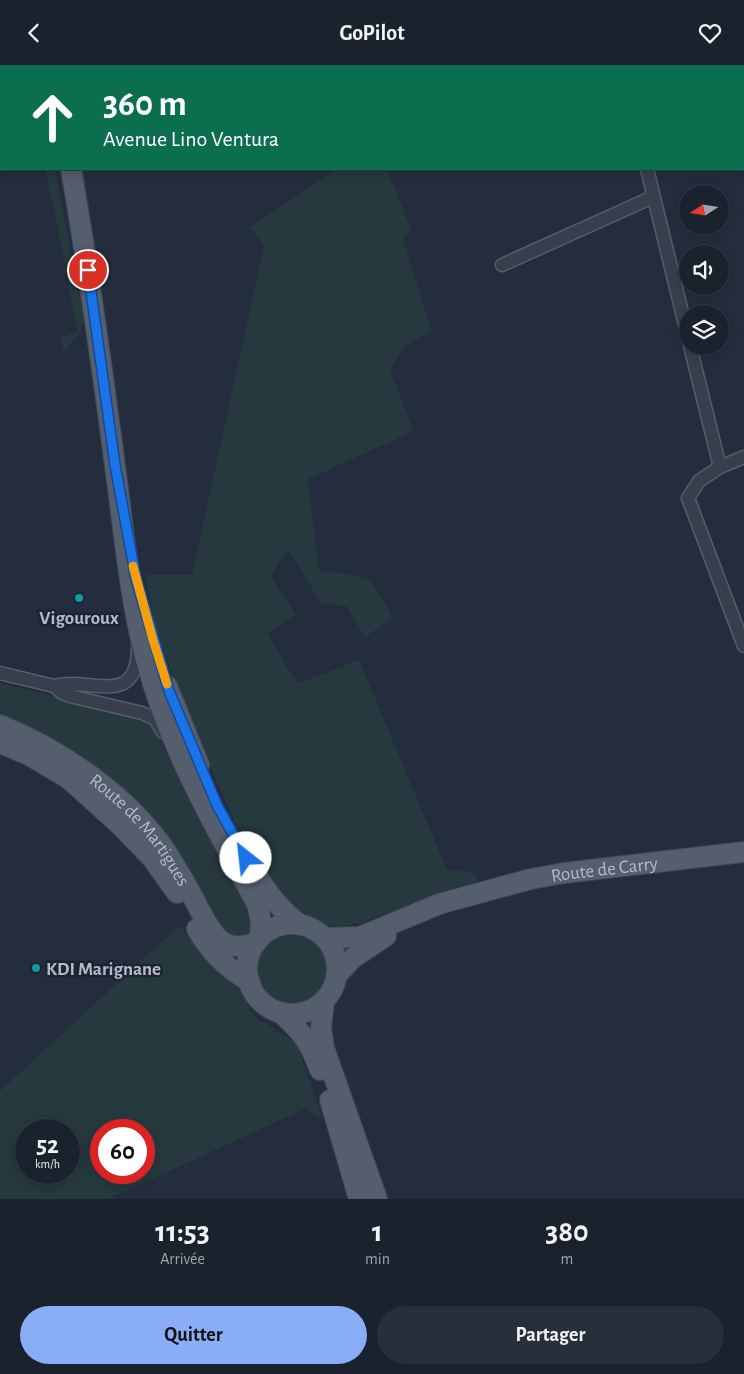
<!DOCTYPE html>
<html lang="fr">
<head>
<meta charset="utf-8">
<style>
	body { margin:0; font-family:"Alegreya Sans",sans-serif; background:#272f3a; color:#f1f3f6; height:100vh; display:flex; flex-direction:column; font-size:19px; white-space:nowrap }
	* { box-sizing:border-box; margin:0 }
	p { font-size:16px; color:#9fa4aa }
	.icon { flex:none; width:28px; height:28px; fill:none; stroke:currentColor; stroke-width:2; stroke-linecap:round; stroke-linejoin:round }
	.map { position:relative; height:1134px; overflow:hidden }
	.side { display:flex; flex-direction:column; background:#1a222e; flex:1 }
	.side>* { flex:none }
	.banner { position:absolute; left:0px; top:0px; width:745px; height:105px; box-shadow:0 2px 12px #0003,0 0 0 1px #383f4a; background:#0b6e4f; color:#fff; overflow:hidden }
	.needle { width:32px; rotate:258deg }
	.controls { position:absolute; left:679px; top:120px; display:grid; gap:10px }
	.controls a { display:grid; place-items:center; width:50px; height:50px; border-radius:50%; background:#1a222e; box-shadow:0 2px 12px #0003,0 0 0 1px #383f4a; font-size:25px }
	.speed { position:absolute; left:15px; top:1054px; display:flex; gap:10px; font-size:25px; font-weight:700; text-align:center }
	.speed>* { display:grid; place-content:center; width:65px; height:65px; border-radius:50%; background:#1a222e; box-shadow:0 2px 12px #0003,0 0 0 1px #383f4a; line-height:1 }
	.speed small { font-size:12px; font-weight:400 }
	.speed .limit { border:8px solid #d22; background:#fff; color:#111 }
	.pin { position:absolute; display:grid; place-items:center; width:42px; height:42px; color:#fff; margin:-21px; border:2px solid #fff; border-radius:50%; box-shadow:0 1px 5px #0007 }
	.me { position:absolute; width:55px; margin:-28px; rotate:331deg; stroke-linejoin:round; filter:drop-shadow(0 0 4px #0008) }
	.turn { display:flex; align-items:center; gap:18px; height:105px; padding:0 20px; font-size:22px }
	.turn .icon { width:65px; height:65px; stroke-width:2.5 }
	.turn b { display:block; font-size:35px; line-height:42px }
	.eta { display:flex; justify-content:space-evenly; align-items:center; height:85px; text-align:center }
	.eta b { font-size:30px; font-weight:700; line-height:35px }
	.action { display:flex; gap:10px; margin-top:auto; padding:10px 20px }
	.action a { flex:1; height:58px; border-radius:30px; background:#89adf7; color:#111; font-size:20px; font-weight:700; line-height:58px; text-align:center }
	.action a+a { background:#272f3a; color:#f1f3f6 }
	header { display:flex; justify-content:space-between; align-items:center; height:65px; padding:0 20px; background:#1a222e; font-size:22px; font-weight:700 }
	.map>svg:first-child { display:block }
	.green { fill:#25393e; fill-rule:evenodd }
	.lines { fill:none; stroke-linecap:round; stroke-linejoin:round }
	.street-casing { stroke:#555d6b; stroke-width:15 }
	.primary-casing { stroke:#404856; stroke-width:22 }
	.street { stroke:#373f4d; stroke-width:12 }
	.primary { stroke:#555e6d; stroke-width:20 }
	.route-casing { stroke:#114b97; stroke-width:12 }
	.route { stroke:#1a73e8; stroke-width:9 }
	.slow { stroke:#f59e0b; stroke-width:9 }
	.culture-dot { fill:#0f9aa8; stroke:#1c2432; stroke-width:2 }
	.labels { text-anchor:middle; stroke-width:5; stroke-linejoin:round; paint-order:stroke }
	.poi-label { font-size:19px; font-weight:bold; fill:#b3bac8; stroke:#1c2432 }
	.street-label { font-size:19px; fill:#b3bac8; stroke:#1c2432 }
</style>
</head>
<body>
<header><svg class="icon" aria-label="back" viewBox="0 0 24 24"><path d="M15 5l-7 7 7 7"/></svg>GoPilot<svg class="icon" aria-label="heart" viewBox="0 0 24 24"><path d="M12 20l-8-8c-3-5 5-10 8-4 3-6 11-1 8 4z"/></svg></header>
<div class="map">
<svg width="744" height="1134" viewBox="0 0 744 1134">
	<rect width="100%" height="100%" fill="#232d3d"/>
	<path class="green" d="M57,0H196L57,1Z
		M45,104H55L84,255L79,269L64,286L60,274L77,266L56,154Z
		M81,104H87L84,107L102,222L109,227L100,225Z
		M337,104H387L411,164L403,175L432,266L404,282L390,305L414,366L308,414L319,506L351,509L372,517L393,553L365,572L346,541L321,538L288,484L270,511L296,550L268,568L289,606L300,618L359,595L447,805C458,806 475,804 478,815L475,819L432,830L365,857L335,862L306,854L278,832L250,790L182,640L154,557L146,510H192L264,180L249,162Z
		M0,618L141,653L149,657L155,665L181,717L250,844L254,852L251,869L228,874L0,653Z
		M179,861L237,920L255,952L296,977L323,1054L305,1044L108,1134H0V1026ZM26,1065H69V1108H26ZM101,1065H144V1108H101Z
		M255 907a37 37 0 1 1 74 0a37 37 0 1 1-74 0Z"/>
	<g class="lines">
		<defs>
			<path id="street" d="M617,1V0
				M647,104L688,272
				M502,200L653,132
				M690,281L720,402L699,416L688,433L744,581
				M720,402L744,392
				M0,608L54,621L62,628L70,631L142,648L155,654L163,667
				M54,621C90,611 138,645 138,581"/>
			<g id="primary">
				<path d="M40,0V1"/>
				<path d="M71,104C88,202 102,302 115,401C124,465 129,531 146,595C169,682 214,760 257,839C261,852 262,861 259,874"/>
				<path d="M167,621L199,700"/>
				<path id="s1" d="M0,660C63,686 129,731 167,788C176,803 186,818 194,834C201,847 207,862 218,873C230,884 242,882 256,878"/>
				<path d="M0,678L29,690L69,714L119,759L152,793L177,828"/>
				<path d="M246,793C262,819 276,843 301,860"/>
				<circle cx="292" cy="904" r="45"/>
				<path d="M197,864C209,886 228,904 250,917"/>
				<path id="s2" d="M325,873L360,872L439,839L531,814L564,808L744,787"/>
				<path d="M337,910L353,893L386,871"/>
				<path d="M324,936L321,963L324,983L377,1134"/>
				<path d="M281,948C304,969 309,976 320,1005"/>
				<path d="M330,1035L359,1134"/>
			</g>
		</defs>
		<use href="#street" class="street-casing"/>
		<use href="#primary" class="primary-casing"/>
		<use href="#street" class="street"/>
		<use href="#primary" class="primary"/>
	</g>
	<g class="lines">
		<defs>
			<path id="route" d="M88,205L115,400L136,514L169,626L217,740L246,793"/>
		</defs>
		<use href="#route" class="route-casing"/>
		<use href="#route" class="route"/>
		<path class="slow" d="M133,501L153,575L167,619"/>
	</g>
	<g class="culture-dot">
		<circle cx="79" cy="533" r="5"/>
		<circle cx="36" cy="903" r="5"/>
	</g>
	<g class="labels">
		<g class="poi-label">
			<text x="79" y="559">Vigouroux</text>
			<text x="46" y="910" text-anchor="start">KDI Marignane</text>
		</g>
		<g class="street-label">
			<text dy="7" stroke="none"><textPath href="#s1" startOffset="178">Route de Martigues</textPath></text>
			<text dy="7" stroke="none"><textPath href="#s2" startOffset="290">Route de Carry</textPath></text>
		</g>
	</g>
</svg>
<div class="controls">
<a><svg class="needle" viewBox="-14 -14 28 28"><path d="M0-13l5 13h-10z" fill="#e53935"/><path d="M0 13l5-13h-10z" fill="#9fa4aa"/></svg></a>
<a><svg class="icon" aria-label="sound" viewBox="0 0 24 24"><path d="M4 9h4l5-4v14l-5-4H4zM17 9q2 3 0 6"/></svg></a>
<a><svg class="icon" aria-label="layers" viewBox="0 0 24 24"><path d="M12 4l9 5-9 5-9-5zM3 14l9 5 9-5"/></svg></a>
</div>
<div class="speed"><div>52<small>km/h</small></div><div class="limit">60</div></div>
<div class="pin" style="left:88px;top:205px;background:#d93025"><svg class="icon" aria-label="arrive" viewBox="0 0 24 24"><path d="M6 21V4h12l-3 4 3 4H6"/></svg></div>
<svg class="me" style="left:246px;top:793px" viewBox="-20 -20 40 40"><circle r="19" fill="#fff"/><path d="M0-13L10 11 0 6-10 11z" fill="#1a73e8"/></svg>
<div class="banner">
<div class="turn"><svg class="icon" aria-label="ahead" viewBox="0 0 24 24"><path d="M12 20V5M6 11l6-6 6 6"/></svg><div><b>360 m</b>Avenue Lino Ventura</div></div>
</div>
</div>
<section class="side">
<div class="eta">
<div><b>11:53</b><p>Arrivée</p></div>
<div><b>1</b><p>min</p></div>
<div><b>380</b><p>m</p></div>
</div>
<div class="action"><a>Quitter</a><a>Partager</a></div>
</section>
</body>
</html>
